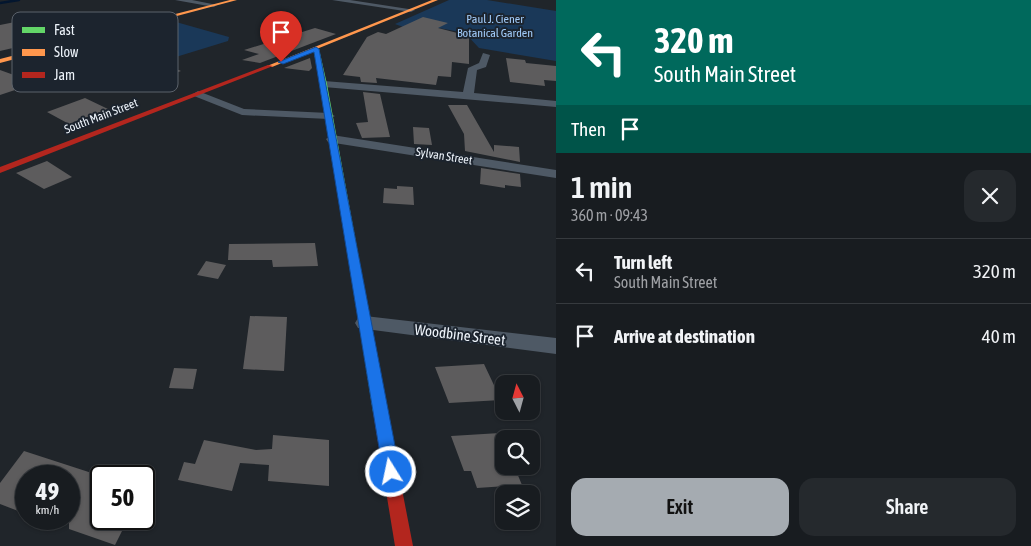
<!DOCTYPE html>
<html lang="en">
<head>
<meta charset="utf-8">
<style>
	body { margin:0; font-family:"Asap Condensed",sans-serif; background:#25292d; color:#f1f3f6; height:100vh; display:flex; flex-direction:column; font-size:19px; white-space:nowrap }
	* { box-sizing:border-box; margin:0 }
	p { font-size:16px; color:#9fa1a5 }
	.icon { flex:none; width:28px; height:28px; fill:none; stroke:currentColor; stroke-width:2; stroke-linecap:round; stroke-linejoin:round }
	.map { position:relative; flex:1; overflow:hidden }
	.panel { display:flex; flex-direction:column; background:#181c20; width:475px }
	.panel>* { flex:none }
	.banner { background:#00695c; color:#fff; overflow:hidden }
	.needle { width:32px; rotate:354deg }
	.controls { position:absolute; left:495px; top:375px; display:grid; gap:10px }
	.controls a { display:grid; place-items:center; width:45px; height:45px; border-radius:10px; background:#181c20; box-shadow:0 1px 4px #0004,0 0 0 1px #363a3e; font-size:25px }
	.speed { position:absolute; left:15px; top:465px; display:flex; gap:10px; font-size:25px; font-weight:700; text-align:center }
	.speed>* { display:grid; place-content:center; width:65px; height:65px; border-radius:50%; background:#181c20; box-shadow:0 1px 4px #0004,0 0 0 1px #363a3e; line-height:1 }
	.speed small { font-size:12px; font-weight:400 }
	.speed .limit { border:2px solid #111; border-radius:8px; background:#fff; color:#111 }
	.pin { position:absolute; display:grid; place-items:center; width:42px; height:42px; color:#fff; margin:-51px -21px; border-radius:50% 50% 50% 0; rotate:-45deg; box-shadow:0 0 5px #0007 }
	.pin .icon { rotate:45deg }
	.me { position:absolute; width:55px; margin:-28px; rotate:350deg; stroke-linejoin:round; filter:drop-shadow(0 0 4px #0008) }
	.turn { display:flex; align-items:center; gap:18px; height:105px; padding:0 15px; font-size:22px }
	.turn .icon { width:65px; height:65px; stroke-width:2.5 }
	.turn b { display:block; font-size:35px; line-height:42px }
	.then { display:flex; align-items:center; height:48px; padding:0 15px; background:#0003; gap:10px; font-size:19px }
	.round { display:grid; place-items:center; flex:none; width:52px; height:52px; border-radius:15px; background:#25292d }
	.summary { display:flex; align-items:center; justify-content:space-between; height:85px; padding:0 15px }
	h1 { font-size:30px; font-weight:600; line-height:38px }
	.cta { display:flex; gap:10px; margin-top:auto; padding:10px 15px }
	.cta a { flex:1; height:58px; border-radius:15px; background:#a5abb1; color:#111; font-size:20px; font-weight:600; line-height:58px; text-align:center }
	.cta a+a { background:#25292d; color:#f1f3f6 }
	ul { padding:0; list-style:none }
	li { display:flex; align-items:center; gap:15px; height:65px; padding:0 15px; border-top:1px solid #363a3e }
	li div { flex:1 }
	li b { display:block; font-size:19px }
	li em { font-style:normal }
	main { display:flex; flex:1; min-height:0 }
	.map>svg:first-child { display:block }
	.green { fill:#1a3858 }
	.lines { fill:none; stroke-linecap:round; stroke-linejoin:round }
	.stream { stroke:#03162f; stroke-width:2.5 }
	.building { fill:#5d5c5d }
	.street { fill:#4e5965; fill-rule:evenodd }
	.fast { fill:#63d668; fill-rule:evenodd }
	.slow { fill:#ff974d; fill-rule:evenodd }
	.jam { fill:#b3261e; fill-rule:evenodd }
	.route { fill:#1a73e8; stroke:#114b97 }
	.labels { text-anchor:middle; stroke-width:4; stroke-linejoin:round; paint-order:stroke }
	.far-park-label { font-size:12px; fill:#a2ccfa; stroke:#1c242e }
	.far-street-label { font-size:12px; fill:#edf3fa; stroke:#1c242e }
	.street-label { font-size:15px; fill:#edf3fa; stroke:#1c242e }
	.key { fill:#1c242e; stroke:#5b626b; stroke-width:1 }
	.key-label { font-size:14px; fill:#edf3fa }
</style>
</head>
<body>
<main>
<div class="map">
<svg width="556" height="546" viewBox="0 0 556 546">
	<rect width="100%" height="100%" fill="#20252a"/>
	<path class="green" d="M449,0H487L556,11V61L479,48L465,33L439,28L419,33L395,24Z
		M169,20L229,37L228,41L153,64L91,41Z"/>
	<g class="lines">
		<path class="stream" d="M0,3L19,0"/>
	</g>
	<path class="building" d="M40,17L77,33L0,51V25Z
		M423,17L448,23L438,28L469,36V64L452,62L451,77L438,76L436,85L376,78L377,83L361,82L360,77L343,75L367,37L378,32L386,34Z
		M315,28L336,34L260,63L242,60L259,54L244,50Z
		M121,57L150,65L159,62L181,71L132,87L84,68Z
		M310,58L312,68L309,71L284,68Z
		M506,58L525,60L526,63L556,66V81L544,80L545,86L510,82Z
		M0,70L36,83L0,95Z
		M363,92L380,94L390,137L362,138L356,123L368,122Z
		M85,98L108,109L69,124L47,112Z
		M448,105H467L494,152V145L519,147L520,162L465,151L464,134Z
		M413,127L429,128L432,145L414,144Z
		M47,161L72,177L44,189L16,173Z
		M481,168L520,174L521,187L505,185V188L480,184Z
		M397,186L413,187L414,205L383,203L384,188L397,189Z
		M315,243L318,266L273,267L272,260H228L229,244Z
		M206,261L226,265L218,279L197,275Z
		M250,316L287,317L284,371L243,369Z
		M484,364L501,400L449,403L435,367Z
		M174,368L197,369L193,389L169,388Z
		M500,433L504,442V466H514L522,485L477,488L471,471H464L451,436Z
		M273,435L329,440V486L268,481L269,465L240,463L232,491L178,480L184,462L195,464L204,440L256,450L272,449Z
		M24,451L101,476V519H128L115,545L69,529V476H26V514L0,504V483Z"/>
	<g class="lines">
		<path class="street" d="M175,0H192L217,5L214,7Z
			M332,0H350L415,10L411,12Z
			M483,53L490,55L486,67L477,70L474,93L556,101V107L324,87L319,84L324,81L463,92L468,68L479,63Z
			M198,91L244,109L329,113L335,116L329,119L242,115L194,96L193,94Z
			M332,135L556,170V178L328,142L326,139Z
			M365,316L556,338V354L358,328L355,323L358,318Z"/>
		<path class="fast" d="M316,47L319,49L327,84L387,412L385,417L380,418L375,417L373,412L321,84L313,49Z"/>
		<path class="slow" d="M230,0H237L0,63V59Z
			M432,0H438L272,67L267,66Z"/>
		<path class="jam" d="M268,65L273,66L0,173V167Z
			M380,406L385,407L387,412L413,546H395L373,412L375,407Z"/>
	</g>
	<path class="route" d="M316,47L319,49L400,472L397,477L391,479L385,477L383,472L314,52L283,64L278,62Z"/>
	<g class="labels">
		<g class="far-park-label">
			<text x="495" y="23">Paul J. Ciener<tspan x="495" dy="14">Botanical Garden</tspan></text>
		</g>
		<g class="far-street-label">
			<text transform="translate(101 116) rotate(-21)" y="4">South Main Street</text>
			<text transform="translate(444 156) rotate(9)" y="4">Sylvan Street</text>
		</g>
		<g class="street-label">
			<text transform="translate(460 335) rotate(7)" y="5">Woodbine Street</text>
		</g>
	</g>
	<rect x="12" y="12" width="166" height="80" rx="8" class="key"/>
	<rect x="22" y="27" width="23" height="6" fill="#63d668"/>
	<rect x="22" y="49" width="23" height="7" fill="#ff974d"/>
	<rect x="22" y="72" width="23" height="6" fill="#b3261e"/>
	<g class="key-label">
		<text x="54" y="35">Fast</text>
		<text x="54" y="57">Slow</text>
		<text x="54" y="80">Jam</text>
	</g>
</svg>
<div class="controls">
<a><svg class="needle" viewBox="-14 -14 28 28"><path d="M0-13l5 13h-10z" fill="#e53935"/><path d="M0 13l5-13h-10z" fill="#9fa1a5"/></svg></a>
<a><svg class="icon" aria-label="search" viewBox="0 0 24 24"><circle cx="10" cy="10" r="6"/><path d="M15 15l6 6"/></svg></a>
<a><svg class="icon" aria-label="layers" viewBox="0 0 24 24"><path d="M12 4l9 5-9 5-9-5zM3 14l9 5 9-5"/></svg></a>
</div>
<div class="speed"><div>49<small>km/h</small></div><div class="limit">50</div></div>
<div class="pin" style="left:281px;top:62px;background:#d93025"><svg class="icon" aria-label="arrive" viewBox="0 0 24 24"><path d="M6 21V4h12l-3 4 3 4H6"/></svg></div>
<svg class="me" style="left:391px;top:472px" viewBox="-20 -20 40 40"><circle r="17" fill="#1a73e8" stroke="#fff" stroke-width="3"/><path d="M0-11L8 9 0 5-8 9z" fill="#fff"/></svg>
</div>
<section class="panel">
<div class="banner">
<div class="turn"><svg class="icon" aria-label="left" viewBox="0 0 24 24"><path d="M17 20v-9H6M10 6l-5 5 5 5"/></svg><div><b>320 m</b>South Main Street</div></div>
<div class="then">Then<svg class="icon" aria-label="arrive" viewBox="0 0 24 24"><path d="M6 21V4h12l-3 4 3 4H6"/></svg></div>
</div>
<div class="summary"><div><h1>1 min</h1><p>360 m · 09:43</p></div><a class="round"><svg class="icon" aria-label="close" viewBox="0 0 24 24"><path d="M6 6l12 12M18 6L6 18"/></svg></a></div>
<ul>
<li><svg class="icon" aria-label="left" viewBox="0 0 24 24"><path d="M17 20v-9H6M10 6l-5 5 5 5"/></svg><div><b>Turn left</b><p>South Main Street</p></div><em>320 m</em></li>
<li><svg class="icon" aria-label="arrive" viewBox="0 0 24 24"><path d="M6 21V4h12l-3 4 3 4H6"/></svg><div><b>Arrive at destination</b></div><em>40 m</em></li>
</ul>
<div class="cta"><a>Exit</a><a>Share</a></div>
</section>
</main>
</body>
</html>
